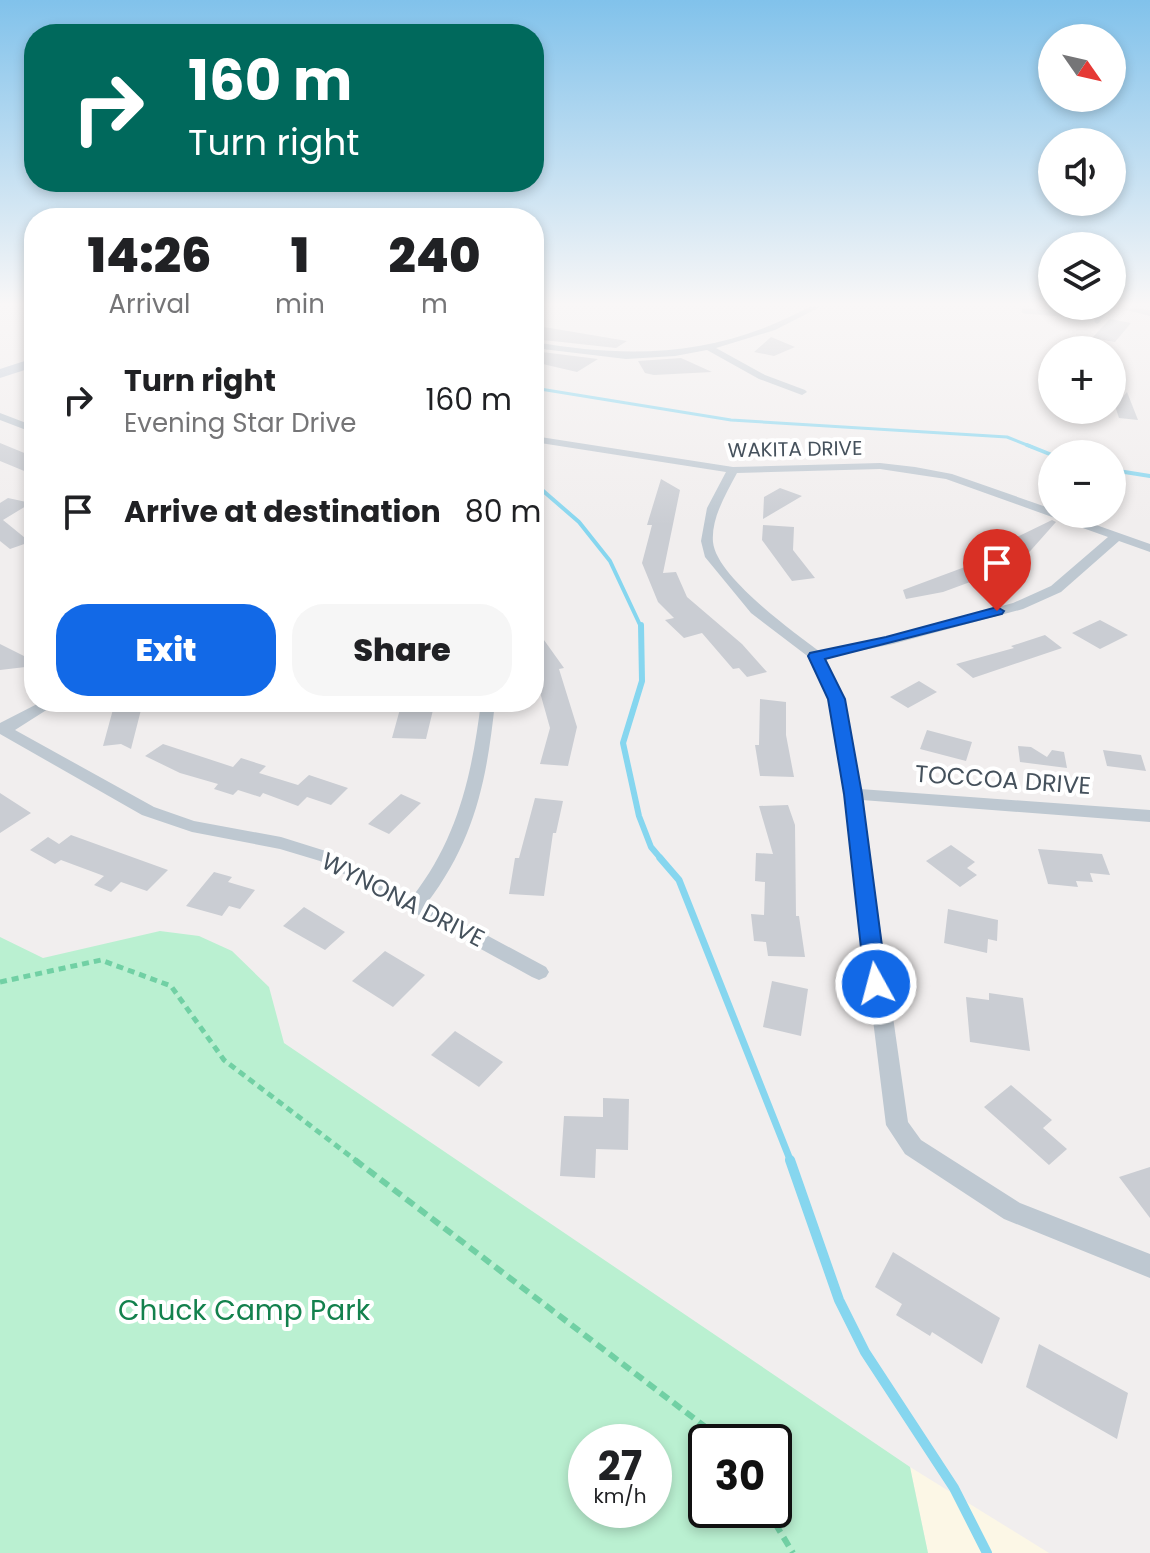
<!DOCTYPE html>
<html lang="en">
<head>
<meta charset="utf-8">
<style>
	body { margin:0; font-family:Poppins,sans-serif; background:#f6f6f6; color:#202124; height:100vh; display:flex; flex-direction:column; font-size:30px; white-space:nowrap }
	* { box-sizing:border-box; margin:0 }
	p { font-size:26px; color:#757577 }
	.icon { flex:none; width:44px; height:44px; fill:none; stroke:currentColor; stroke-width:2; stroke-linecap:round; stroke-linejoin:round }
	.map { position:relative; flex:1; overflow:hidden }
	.details { position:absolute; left:24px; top:208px; width:520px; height:504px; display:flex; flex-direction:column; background:#fff; border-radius:32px; box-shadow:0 4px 12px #0003 }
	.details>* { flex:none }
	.top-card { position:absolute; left:24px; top:24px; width:520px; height:168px; border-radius:32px; box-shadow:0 4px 12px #0003; background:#00695c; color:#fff; overflow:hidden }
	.needle { width:52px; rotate:124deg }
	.controls { position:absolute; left:1038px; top:24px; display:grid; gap:16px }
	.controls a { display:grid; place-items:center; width:88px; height:88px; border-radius:50%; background:#fff; box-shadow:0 4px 12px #0003; font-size:40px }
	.speed { position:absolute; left:568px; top:1424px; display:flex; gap:16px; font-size:40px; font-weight:700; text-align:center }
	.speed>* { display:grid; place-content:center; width:104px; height:104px; border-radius:50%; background:#fff; box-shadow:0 4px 12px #0003; line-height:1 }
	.speed small { font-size:20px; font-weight:400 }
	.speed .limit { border:4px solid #111; border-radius:12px; background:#fff; color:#111 }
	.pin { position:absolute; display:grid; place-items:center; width:68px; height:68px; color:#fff; margin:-82px -34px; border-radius:50% 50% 50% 0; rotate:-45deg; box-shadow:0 0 8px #0007 }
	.pin .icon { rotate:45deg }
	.me { position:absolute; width:88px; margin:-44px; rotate:353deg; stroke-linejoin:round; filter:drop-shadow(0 0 6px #0008) }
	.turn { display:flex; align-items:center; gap:28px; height:168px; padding:0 32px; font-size:36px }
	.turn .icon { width:104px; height:104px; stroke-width:2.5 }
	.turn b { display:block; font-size:56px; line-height:68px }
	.eta { display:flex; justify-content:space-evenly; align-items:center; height:136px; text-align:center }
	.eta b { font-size:48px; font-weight:800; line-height:56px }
	.action { display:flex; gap:16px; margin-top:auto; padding:16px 32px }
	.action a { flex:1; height:92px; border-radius:32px; background:#1269e7; color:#fff; font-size:32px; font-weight:800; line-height:92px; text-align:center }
	.action a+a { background:#f6f6f6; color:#202124 }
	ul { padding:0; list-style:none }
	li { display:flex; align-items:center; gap:24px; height:112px; padding:0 32px }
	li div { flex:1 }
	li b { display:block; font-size:30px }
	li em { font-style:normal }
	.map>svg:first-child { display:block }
	.commercial { fill:#fcf7e6 }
	.green { fill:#baf0d1; fill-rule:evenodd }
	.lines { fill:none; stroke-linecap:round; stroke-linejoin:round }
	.stream-far4 { stroke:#86d6ef; stroke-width:3 }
	.stream-far3 { stroke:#86d6ef; stroke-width:4 }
	.stream-far2 { stroke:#86d6ef; stroke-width:6 }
	.stream-far1 { stroke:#86d6ef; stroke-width:7 }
	.stream { stroke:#86d6ef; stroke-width:10 }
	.building { fill:#cacdd3 }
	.path-far1 { stroke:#71d0a4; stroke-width:5; stroke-dasharray:7 5; stroke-linecap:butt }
	.path { stroke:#71d0a4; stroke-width:6; stroke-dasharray:10 6; stroke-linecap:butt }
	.service { stroke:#bec8d1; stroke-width:5 }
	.minor { fill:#bec8d1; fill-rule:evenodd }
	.tertiary { fill:#bec8d1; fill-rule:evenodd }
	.secondary { fill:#c0cbd8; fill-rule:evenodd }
	.route { fill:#1269e7; stroke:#0c4496; stroke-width:2 }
	.labels { text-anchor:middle; stroke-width:8; stroke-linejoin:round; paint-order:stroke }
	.far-street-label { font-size:20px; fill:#45515c; stroke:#fff }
	.street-label { font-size:24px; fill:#45515c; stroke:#fff }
	.near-park-label { font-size:28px; fill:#13814d; stroke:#fff }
</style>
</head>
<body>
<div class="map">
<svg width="1150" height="1553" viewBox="0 0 1150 1553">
	<rect width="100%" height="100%" fill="#f1eeee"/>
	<path class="commercial" d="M910,1467L1049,1553H928Z"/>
	<path class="green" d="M160,931L199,936L232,951L269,987L284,1043L910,1467L928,1553H0V937L43,958ZM586,1442H654V1510H586ZM706,1442H774V1510H706Z"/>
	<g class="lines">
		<path class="stream-far4" d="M534,388L731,420L1007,437L1032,447"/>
		<path class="stream-far3" d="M1027,445L1052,455
			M1112,470L1150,476
			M534,483L579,522L610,561L641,627"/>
		<path class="stream-far2" d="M641,625L642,681L623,743L639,816L651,847L662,860"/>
		<path class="stream-far1" d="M660,858L679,880L791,1162"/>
		<path class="stream" d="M790,1160L839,1300L865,1352L954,1488L987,1553"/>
	</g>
	<path class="building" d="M1110,319L1131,323L1115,342L1092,338Z
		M534,326L550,328L627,341L616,348L534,339Z
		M771,337L795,347L774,356L754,352Z
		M534,351L598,359L577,372L534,362Z
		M681,358L712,372L654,375L645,373L638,361Z
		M1127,392L1138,420L1119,418L1115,406Z
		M0,443L34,457V475L0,461Z
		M661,479L680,490L663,573L676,572L687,597L742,644L767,672L747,677L739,668L733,669L702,633L684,638L665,620L674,618L658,602L642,563L652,525H647Z
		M780,488L802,496L763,519L764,497Z
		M8,498L31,503L3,520L30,542L10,549L0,541V503Z
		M1052,520L1056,522L1024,558L992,574L943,592L906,599L903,590L981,561L974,558Z
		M763,525L794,527L793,550L815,578L792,581L762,540Z
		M1100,620L1128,635L1100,649L1072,633Z
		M534,626L564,668L559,669L577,727L568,766L540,764L550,728L534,671Z
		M1045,635L1062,648L973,678L956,664L1014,648L1011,646Z
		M0,644L34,661V666L0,670Z
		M919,681L937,692L908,708L890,697Z
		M760,699L786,702V735L794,777L760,776L755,745H759Z
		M115,702H143L131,749L121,744L103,746Z
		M400,709L433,710L426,739L392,738Z
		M927,730L972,742L966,761L920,749Z
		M163,744L233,767L241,758L266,766L259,773L298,785L309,775L348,788L331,805L307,797L298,806L263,793L260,797L238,790L233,795L214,789L218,784L180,773L145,756Z
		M1018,746L1031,747L1047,757L1052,750L1064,752L1067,768L1020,762Z
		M1103,750L1141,755L1146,771L1107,766Z
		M0,793L31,813L0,833Z
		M401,794L421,803L389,834L368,824Z
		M535,798L563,801L556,833H553L544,896L509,894L515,858H519Z
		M788,805L795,825L796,916H799L805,957L768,956L766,942L754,941L751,914L764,915L765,882L755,881L756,853L773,854L759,806Z
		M71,835L168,870L147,891L121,882L111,892L94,885L104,876L61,860L55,864L30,850L48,837L59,844Z
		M951,845L975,862L967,868L977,875L960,887L926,861Z
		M1038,849L1102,854L1110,875L1090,873L1093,882L1076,881L1078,887L1048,884Z
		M214,872L232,877L228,882L255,890L240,909L229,906L222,916L186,906Z
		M304,907L345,932L325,950L283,926Z
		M948,909L998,920L997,941L988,939L987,953L944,943Z
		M385,951L425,975L393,1007L352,981Z
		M772,981L808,989L801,1036L763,1027Z
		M989,993L1023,998L1030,1051L970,1042L966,997L989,1000Z
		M455,1031L503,1062L479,1087L431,1055Z
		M1011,1085L1052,1120L1043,1128L1067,1149L1049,1165L984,1107Z
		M603,1098L629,1099L628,1150L596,1149L595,1178L560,1176L564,1116L603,1117Z
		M1150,1167V1218L1119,1177Z
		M893,1252L1000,1318L982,1364L932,1332L930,1336L896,1315L902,1304L875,1287Z
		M1039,1344L1128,1393L1117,1439L1026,1387Z"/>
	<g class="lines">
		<path class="path-far1" d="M0,982L101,960L171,986L224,1060L358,1162"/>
		<path class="path" d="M355,1160L725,1442
			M767,1510L793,1553"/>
		<path class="service" d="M1024,311L1061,314
			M1097,321L1109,307"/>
		<path class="minor" d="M809,307H820L775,330L716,348L765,375L805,390L807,392L802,395L759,379L707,350L675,356L626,359L534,348V342C633,359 719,356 809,307Z
			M0,413L34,426V433L0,420Z
			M534,436L733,467L880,463L915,467L952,474L1052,509V514H1065L1150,544V552L1119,541L1061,592L1023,609L893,644L824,658L843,699L860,789L1150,810V822L862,800L908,1122L921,1140L1020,1203L1150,1254V1278L1004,1219L905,1154L886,1125L845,794L829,699L810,658L751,613L705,557L701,541L707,508L726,472L534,442ZM880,469L946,479L1108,537L1051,586L1013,603L886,637L819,651C792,631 716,576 713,542C711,518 726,494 737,473Z
			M41,702H59L15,730L154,807L194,821L281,837L332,853L413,896C458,838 472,774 481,702H495C487,779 475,840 427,903L546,967L549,972L546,977L539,980L532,977L320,861L280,849L192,832L142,815L0,734V723Z"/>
		<path class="tertiary" d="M1115,307L1150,310V316Z"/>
		<path class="secondary" d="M34,358V367L0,378V369Z"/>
	</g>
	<linearGradient id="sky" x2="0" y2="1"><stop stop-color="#81c2eb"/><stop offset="0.58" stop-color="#f9f7f7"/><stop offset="1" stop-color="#f9f7f7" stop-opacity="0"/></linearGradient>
	<rect width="1150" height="525" fill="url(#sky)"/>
	<path class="route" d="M997,607L1004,611L1002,614L825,659L845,699L862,794L887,984L884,991L876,993L868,991L865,984L844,794L828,699L808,656L810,653L886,637Z"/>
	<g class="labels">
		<g class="far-street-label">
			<text transform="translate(795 449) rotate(-1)" y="7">WAKITA DRIVE</text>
		</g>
		<g class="street-label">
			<text transform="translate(1003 780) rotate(4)" y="8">TOCCOA DRIVE</text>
			<text transform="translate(403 900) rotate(27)" y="8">WYNONA DRIVE</text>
		</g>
		<g class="near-park-label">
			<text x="244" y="1320">Chuck Camp Park</text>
		</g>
	</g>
</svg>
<div class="controls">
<a><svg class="needle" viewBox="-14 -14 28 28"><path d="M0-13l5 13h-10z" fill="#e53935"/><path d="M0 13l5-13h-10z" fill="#757577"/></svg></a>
<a><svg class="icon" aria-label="sound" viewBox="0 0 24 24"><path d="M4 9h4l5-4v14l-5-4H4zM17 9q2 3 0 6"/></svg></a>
<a><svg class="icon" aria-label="layers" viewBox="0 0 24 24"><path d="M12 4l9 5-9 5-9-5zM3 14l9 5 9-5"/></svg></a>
<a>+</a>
<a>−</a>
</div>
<div class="speed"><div>27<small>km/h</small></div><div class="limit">30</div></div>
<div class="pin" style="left:997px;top:611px;background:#d93025"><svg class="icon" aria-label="arrive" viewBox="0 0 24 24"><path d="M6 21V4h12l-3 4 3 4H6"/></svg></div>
<svg class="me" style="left:876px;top:984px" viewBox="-20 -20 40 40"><circle r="17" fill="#1269e7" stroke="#fff" stroke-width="3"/><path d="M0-11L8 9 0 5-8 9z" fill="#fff"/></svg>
<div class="top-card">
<div class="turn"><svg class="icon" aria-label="right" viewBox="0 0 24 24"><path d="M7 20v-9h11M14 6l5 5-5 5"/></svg><div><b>160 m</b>Turn right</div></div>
</div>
<section class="details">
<div class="eta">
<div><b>14:26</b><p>Arrival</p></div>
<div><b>1</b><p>min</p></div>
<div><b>240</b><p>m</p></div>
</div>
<ul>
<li><svg class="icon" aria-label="right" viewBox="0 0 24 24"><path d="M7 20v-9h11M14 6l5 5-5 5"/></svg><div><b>Turn right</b><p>Evening Star Drive</p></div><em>160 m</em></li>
<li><svg class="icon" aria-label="arrive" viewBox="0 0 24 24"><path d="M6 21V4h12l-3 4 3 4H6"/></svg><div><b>Arrive at destination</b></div><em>80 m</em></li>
</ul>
<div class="action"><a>Exit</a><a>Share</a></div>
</section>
</div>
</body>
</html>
